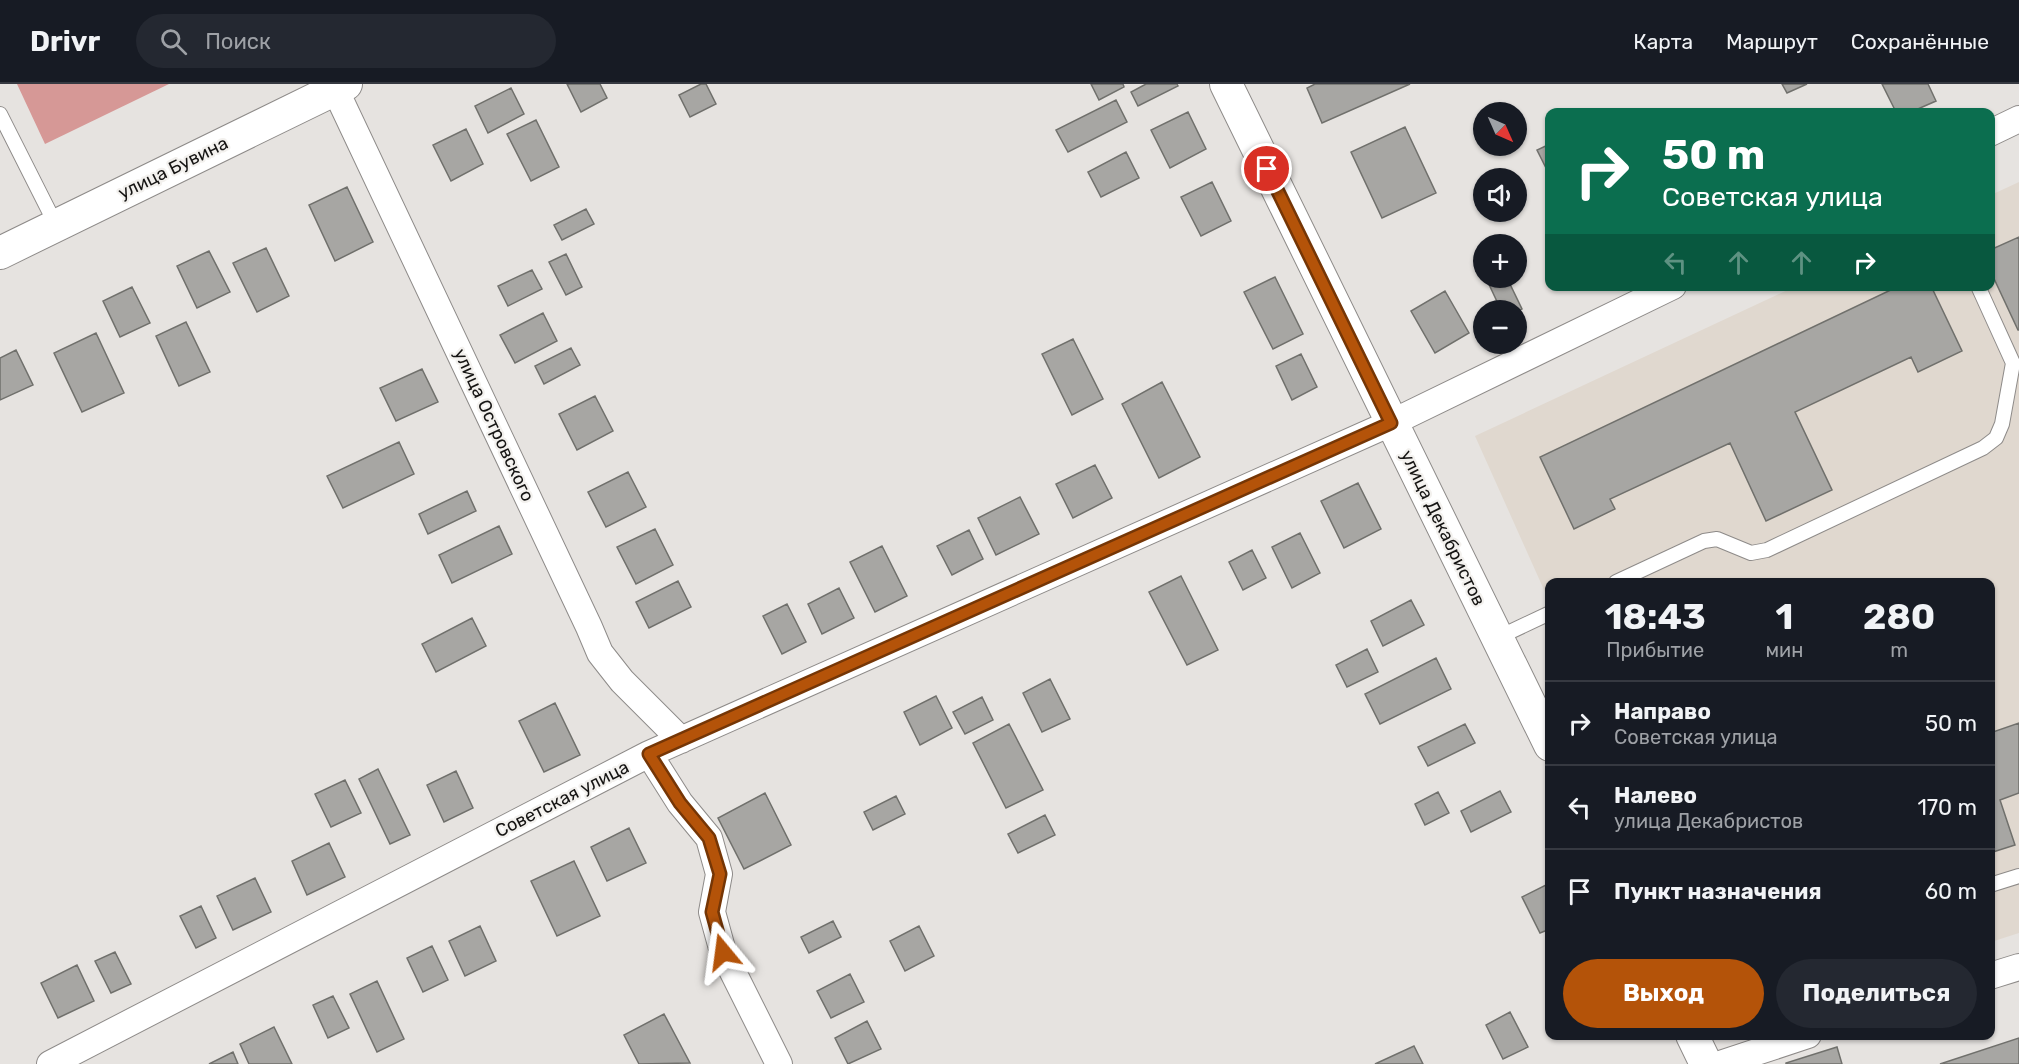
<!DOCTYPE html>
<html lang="ru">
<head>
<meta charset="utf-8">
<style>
	body { margin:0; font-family:Rubik,sans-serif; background:#242831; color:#f1f3f6; height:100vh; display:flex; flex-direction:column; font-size:22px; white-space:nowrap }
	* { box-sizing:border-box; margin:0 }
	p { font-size:20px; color:#9ea1a6 }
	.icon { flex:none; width:33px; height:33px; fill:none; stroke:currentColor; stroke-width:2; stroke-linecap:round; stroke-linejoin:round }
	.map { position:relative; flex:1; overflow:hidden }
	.details { position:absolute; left:1545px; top:494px; width:450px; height:462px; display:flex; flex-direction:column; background:#171b24; border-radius:12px; box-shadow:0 2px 4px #0004 }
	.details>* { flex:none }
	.guide { position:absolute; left:1545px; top:24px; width:450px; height:183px; border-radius:12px; box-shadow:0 2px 4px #0004; background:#0b6e4f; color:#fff; overflow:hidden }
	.needle { width:39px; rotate:135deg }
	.buttons { position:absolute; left:1473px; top:18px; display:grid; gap:12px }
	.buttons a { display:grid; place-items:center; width:54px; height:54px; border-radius:50%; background:#171b24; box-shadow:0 2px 4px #0004; font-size:30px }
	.pin { position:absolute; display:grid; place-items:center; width:51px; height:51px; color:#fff; margin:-26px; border:3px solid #fff; border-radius:50%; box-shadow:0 2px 6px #0007 }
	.me { position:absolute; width:66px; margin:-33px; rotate:344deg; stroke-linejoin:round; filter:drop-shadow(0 0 4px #0008) }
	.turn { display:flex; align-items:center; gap:21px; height:126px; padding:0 18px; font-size:27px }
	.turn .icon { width:78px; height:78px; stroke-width:2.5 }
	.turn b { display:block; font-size:42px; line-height:51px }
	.lanes { display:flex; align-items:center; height:57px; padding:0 18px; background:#0003; justify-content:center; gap:30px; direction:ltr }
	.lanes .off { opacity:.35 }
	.eta { display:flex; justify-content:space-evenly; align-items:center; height:102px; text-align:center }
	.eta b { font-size:36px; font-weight:700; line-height:42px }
	.primary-button { display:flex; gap:12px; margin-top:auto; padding:12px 18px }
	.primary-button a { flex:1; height:69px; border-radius:36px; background:#b45309; color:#fff; font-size:24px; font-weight:700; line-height:69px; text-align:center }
	.primary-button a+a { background:#242831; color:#f1f3f6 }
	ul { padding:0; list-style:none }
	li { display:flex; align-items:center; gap:18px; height:84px; padding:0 18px; border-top:2px solid #363941 }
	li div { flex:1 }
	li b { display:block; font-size:22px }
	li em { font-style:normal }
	header { display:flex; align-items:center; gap:36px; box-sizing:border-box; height:84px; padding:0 30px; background:#171b24; border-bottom:2px solid #363941 }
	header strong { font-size:28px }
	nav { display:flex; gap:33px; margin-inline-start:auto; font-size:21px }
	.search { width:420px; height:54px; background:#242831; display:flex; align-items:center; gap:15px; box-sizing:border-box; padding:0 21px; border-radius:33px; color:#9ea1a6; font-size:22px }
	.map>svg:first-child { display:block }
	.built { fill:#e0d8cf }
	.forest { fill:#d69896 }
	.building { fill:#a7a6a3; stroke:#70706c; stroke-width:1.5 }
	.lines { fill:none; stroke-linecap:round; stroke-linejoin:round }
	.service-casing { stroke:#8e8b89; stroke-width:16 }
	.minor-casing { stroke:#8e8b89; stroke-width:28 }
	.tertiary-casing { stroke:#8e8b89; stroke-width:34 }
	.service { stroke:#fff; stroke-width:14 }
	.minor { stroke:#fff; stroke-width:26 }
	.tertiary { stroke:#fff; stroke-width:32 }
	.route-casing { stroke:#753606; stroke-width:15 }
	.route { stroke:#b45309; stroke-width:10 }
	.labels { text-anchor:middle; stroke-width:4.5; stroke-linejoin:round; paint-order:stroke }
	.street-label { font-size:18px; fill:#151413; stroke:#f3f1ee }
</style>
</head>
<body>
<header>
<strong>Drivr</strong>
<div class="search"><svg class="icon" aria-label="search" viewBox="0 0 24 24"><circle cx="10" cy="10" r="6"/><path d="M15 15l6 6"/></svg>Поиск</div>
<nav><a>Карта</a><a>Маршрут</a><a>Сохранённые</a></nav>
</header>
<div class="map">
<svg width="2019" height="980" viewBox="0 0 2019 980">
	<rect width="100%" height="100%" fill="#e6e3e0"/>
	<path class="built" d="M2019,98V849L1991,858L1990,498H1550L1549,517L1475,352L1794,203L1990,202L1991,111Z"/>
	<path class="forest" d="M17,0H169L45,60Z"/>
	<path class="building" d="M567,0H600L607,14L581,28Z
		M701,0H706L716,20L690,33L679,11Z
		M1091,0H1123L1124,3L1099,16Z
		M1146,0H1177L1178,2L1138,22L1131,8Z
		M1315,0H1410L1322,39L1307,4Z
		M1782,0H1807L1787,9Z
		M1882,0H1928L1936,17L1911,28H1896Z
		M511,4L524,30L488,49L475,22Z
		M1116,16L1127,38L1068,68L1056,46Z
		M1188,28L1206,65L1170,84L1151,46Z
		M536,36L559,83L531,97L507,50Z
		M1405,43L1436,109L1382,134L1351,68Z
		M466,45L483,80L451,97L433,61Z
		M1550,60V92L1537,66Z
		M1126,68L1139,94L1101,113L1088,88Z
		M1212,98L1231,137L1201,152L1181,113Z
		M347,103L373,158L335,177L309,121Z
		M586,125L594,140L562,156L554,141Z
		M2019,153V246H2018L1990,186V166Z
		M266,164L289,212L257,228L233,179Z
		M209,167L230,208L197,224L177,182Z
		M566,170L582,203L566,211L549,178Z
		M532,186L542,205L508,222L498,202Z
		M1275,193L1303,250L1273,265L1244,208Z
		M1486,194H1507L1522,225L1516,228L1501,226Z
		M1899,202H1931L1962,267L1918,288L1911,273L1795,328L1832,406L1766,437L1730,359L1610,415L1615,425L1574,445L1540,373Z
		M132,203L150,239L120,253L103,217Z
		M1445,207L1469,249L1435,269L1411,227Z
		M543,229L557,257L515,279L500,251Z
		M186,238L210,288L179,302L156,252Z
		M96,249L124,309L82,328L54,269Z
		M1073,255L1103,315L1072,331L1042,270Z
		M571,264L580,281L544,300L535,282Z
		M16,266L33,301L0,316V274Z
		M1301,270L1317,303L1292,316L1276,282Z
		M422,285L438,318L396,337L380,304Z
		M1162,298L1200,373L1159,394L1122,320Z
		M595,312L613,347L577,366L559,330Z
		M399,358L414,390L343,424L327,392Z
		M1095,381L1112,414L1073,434L1056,400Z
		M628,388L646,423L606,443L588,408Z
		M1358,399L1381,445L1344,464L1321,417Z
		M467,407L476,427L428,450L419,430Z
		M1020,413L1039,450L996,471L978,434Z
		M499,442L512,470L452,499L439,471Z
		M655,445L673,481L636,500L617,463Z
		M969,446L983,475L952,491L937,462Z
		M1300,449L1320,489L1292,504L1272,463Z
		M882,462L907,512L875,528L850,478Z
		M1252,466L1266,494L1243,506L1229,478Z
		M1181,492L1218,566L1187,581L1149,508Z
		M678,497L691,523L649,544L636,518Z
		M839,504L854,534L822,550L808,520Z
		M1411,516L1424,541L1383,562L1371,537Z
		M787,520L806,558L782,570L763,532Z
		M472,534L486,562L436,588L422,560Z
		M1367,565L1378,588L1347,603L1336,581Z
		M1436,574L1451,605L1380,640L1365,610Z
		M1050,595L1070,635L1042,648L1023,609Z
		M936,612L952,644L920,661L904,628Z
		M982,613L993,636L965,650L953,628Z
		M555,619L580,671L544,688L519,637Z
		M2019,639V709L2000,716L2015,761L1990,769V649Z
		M1009,640L1043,706L1006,724L973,659Z
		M1465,640L1475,659L1428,682L1418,663Z
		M378,685L410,751L390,760L359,695Z
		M456,687L473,724L444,738L427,701Z
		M345,696L361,729L331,743L315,710Z
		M1500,707L1511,728L1471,748L1461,727Z
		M1438,708L1449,729L1425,741L1415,720Z
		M765,709L791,761L744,785L718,734Z
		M896,712L905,730L873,746L864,728Z
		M1045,731L1055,751L1018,769L1008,750Z
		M629,744L646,779L607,797L591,763Z
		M329,759L345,793L307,811L292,777Z
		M574,777L600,832L557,852L531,797Z
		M255,794L271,828L233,846L217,812Z
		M1550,799V845L1540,849L1522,813Z
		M201,822L216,854L196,864L180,832Z
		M833,837L841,853L809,869L801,853Z
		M480,842L496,877L465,892L449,857Z
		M919,842L934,872L905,887L890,857Z
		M432,862L448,896L423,908L407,874Z
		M115,868L131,900L111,909L95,877Z
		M77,881L94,917L58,934L41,899Z
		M850,890L864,918L831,934L817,907Z
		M377,897L404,955L377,968L350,910Z
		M333,912L349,944L328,954L313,921Z
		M1510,928L1528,963L1503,975L1486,941Z
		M664,930L690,979L639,980L624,951Z
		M867,937L881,965L848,980L835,954Z
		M274,943L292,980H249L240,960Z
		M2019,954V980H1940Z
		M1414,962L1423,980H1375Z
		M1837,963L1842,980H1786V979Z
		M233,968L238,980H209Z"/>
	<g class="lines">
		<defs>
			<path id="service" d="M0,30L56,141
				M1616,498L1704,457L1717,455L1751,469L1767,466L1983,364L1996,354L2002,340L2013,279L1978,202
				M1497,554L1550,529
				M1990,801L2019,792"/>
			<path id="minor" d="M335,5L589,543L600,569L622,597L681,656
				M1990,49L2019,35
				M649,670L680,719L709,754L719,790L712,828L723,868L779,980
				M1990,892L2019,883
				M50,980L649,670L1391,339L1673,202
				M1720,980L1808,951"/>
			<path id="tertiary" d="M1226,0L1550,661
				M0,169L346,0
				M1692,951L1706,980"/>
		</defs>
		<use href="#service" class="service-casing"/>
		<use href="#minor" class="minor-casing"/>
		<use href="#tertiary" class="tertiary-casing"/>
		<use href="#service" class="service"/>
		<use href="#minor" class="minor"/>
		<use href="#tertiary" class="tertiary"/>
	</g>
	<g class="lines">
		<defs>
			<path id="route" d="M723,868L712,828L720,790L709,754L680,719L649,670L1391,339L1267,85"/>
		</defs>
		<use href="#route" class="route-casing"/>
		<use href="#route" class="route"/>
	</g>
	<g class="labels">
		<g class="street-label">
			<text transform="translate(173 84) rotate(-26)" y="6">улица Бувина</text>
			<text transform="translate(494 341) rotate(65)" y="6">улица Островского</text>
			<text transform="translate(1443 444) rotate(64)" y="6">улица Декабристов</text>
			<text transform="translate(562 715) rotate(-27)" y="6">Советская улица</text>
		</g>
	</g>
</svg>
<div class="buttons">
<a><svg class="needle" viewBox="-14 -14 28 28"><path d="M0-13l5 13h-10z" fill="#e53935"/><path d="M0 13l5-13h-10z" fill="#9ea1a6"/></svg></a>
<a><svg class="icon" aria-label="sound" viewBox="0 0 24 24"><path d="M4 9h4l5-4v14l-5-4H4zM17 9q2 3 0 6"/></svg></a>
<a>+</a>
<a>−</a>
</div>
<div class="pin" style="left:1267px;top:85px;background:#d93025"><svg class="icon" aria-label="arrive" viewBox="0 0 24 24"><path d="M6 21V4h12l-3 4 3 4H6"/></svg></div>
<svg class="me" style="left:723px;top:868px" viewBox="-20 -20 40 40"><path d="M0-17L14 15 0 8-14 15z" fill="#b45309" stroke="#fff" stroke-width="4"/></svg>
<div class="guide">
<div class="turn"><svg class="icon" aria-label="right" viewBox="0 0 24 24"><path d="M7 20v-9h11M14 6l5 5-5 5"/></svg><div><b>50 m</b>Советская улица</div></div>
<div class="lanes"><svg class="icon off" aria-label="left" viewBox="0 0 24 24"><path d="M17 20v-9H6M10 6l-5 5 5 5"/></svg><svg class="icon off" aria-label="ahead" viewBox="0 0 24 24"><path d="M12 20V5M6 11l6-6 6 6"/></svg><svg class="icon off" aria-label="ahead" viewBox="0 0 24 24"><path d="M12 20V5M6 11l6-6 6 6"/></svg><svg class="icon" aria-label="right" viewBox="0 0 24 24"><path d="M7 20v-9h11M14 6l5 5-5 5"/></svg></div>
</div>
<section class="details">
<div class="eta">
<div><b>18:43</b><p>Прибытие</p></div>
<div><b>1</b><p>мин</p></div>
<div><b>280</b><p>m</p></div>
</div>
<ul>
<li><svg class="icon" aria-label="right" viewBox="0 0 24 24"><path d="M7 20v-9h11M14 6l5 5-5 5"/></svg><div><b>Направо</b><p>Советская улица</p></div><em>50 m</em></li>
<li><svg class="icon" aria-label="left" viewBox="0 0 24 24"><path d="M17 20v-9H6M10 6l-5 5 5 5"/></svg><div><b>Налево</b><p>улица Декабристов</p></div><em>170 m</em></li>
<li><svg class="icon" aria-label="arrive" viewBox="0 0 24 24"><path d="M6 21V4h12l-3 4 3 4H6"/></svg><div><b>Пункт назначения</b></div><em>60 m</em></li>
</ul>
<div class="primary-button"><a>Выход</a><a>Поделиться</a></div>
</section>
</div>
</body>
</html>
